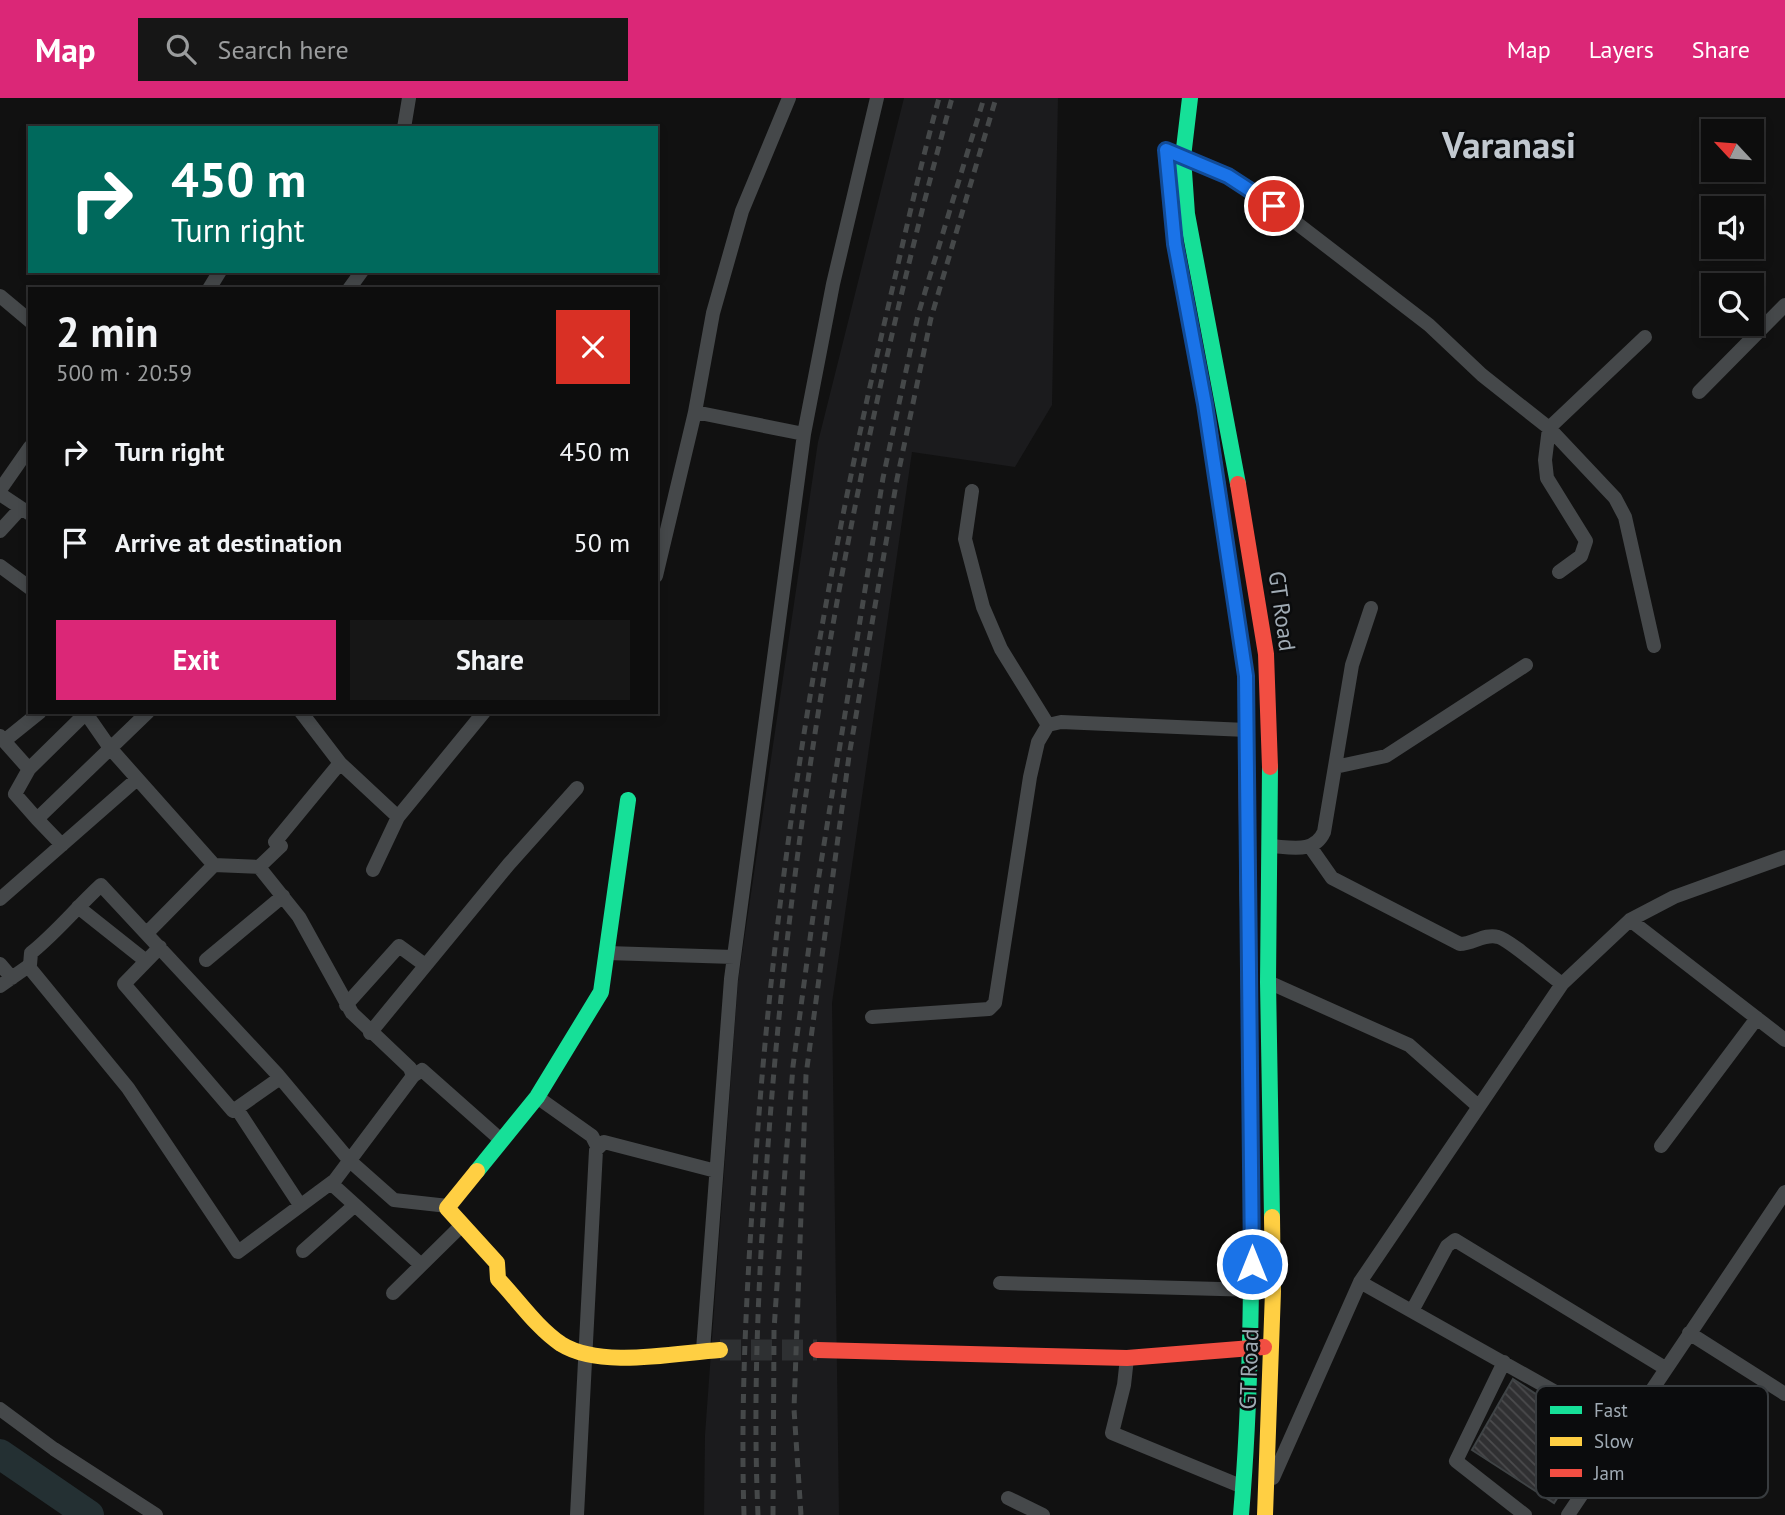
<!DOCTYPE html>
<html lang="en">
<head>
<meta charset="utf-8">
<style>
	body { margin:0; font-family:"PT Sans",sans-serif; background:#161616; color:#f1f3f6; height:100vh; display:flex; flex-direction:column; font-size:26px; white-space:nowrap }
	* { box-sizing:border-box; margin:0 }
	p { font-size:23px; color:#9a9c9d }
	.icon { flex:none; width:38px; height:38px; fill:none; stroke:currentColor; stroke-width:2; stroke-linecap:round; stroke-linejoin:round }
	.map { position:relative; flex:1; overflow:hidden }
	.details { position:absolute; left:28px; top:189px; width:630px; height:427px; display:flex; flex-direction:column; background:#0d0d0d; border-radius:0px; box-shadow:0 4px 10px #0003,0 0 0 2px #2d2d2e }
	.details>* { flex:none }
	.banner { position:absolute; left:28px; top:28px; width:630px; height:147px; border-radius:0px; box-shadow:0 4px 10px #0003,0 0 0 2px #2d2d2e; background:#00695c; color:#fff; overflow:hidden }
	.needle { width:46px; rotate:296deg }
	.buttons { position:absolute; left:1701px; top:21px; display:grid; gap:14px }
	.buttons a { display:grid; place-items:center; width:63px; height:63px; border-radius:0px; background:#0d0d0d; box-shadow:0 4px 10px #0003,0 0 0 2px #2d2d2e; font-size:35px }
	.pin { position:absolute; display:grid; place-items:center; width:60px; height:60px; color:#fff; margin:-30px; border:4px solid #fff; border-radius:50%; box-shadow:0 2px 7px #0007 }
	.me { position:absolute; width:77px; margin:-38px; rotate:0deg; stroke-linejoin:round; filter:drop-shadow(0 0 5px #0008) }
	.turn { display:flex; align-items:center; gap:24px; height:147px; padding:0 28px; font-size:32px }
	.turn .icon { width:91px; height:91px; stroke-width:2.5 }
	.turn b { display:block; font-size:49px; line-height:60px }
	.round { display:grid; place-items:center; flex:none; width:74px; height:74px; border-radius:0px; background:#161616 }
	.head { display:flex; align-items:center; justify-content:space-between; height:119px; padding:0 28px }
	h1 { font-size:42px; font-weight:700; line-height:52px }
	.action { display:flex; gap:14px; margin-top:auto; padding:14px 28px }
	.action a { flex:1; height:80px; border-radius:0px; background:#db2777; color:#fff; font-size:28px; font-weight:700; line-height:80px; text-align:center }
	.action a+a { background:#161616; color:#f1f3f6 }
	ul { padding:0; list-style:none }
	li { display:flex; align-items:center; gap:21px; height:91px; padding:0 28px }
	li div { flex:1 }
	li b { display:block; font-size:26px }
	li em { font-style:normal }
	header { display:flex; align-items:center; gap:42px; box-sizing:border-box; height:98px; padding:0 35px; background:#db2777; color:#fff }
	header strong { font-size:33px }
	nav { display:flex; gap:38px; margin-inline-start:auto; font-size:24px }
	.search { width:490px; height:63px; background:#161616; display:flex; align-items:center; gap:18px; box-sizing:border-box; padding:0 24px; border-radius:0px; color:#9a9c9d; font-size:26px }
	.map>svg:first-child { display:block }
	.built { fill:#1b1b1d }
	.lines { fill:none; stroke-linecap:round; stroke-linejoin:round }
	.river { stroke:#243033; stroke-width:30 }
	.building { fill:url(#building-back-hatch); stroke:#3f4345; stroke-width:2 }
	.secondary-tunnel { stroke:#2e3032; stroke-width:21; stroke-dasharray:21 10; stroke-linecap:butt }
	.street { stroke:#45484a; stroke-width:14 }
	.fast { stroke:#16e098; stroke-width:16 }
	.slow { stroke:#ffcf43; stroke-width:16 }
	.jam { stroke:#f24e42; stroke-width:16 }
	.rail { stroke:#454849; stroke-width:5; stroke-dasharray:9 7; stroke-linecap:butt }
	.route-casing { stroke:#114b97; stroke-width:18 }
	.route { stroke:#1a73e8; stroke-width:12 }
	.labels { text-anchor:middle; stroke-width:5; stroke-linejoin:round; paint-order:stroke }
	.street-label { font-size:23px; fill:#a0abb4; stroke:#0b0c0d }
	.town-label { font-size:37px; font-weight:bold; fill:#c2c9d0; stroke:#0b0c0d }
	.key { fill:#0b0c0d; stroke:#383c3f; stroke-width:2 }
	.key-label { font-size:19px; fill:#a0abb4 }
</style>
</head>
<body>
<header>
<strong>Map</strong>
<div class="search"><svg class="icon" aria-label="search" viewBox="0 0 24 24"><circle cx="10" cy="10" r="6"/><path d="M15 15l6 6"/></svg>Search here</div>
<nav><a>Map</a><a>Layers</a><a>Share</a></nav>
</header>
<div class="map">
<svg width="1785" height="1417" viewBox="0 0 1785 1417">
	<defs>
		<pattern id="building-back-hatch" width="6" height="6" patternUnits="userSpaceOnUse" patternTransform="scale(1.75)"><rect width="6" height="6" fill="#303032"/><path d="M-1 5l2 2M0 0l6 6M5-1l2 2" fill="none" stroke="#4b4b4d"/></pattern>
	</defs>
	<rect width="100%" height="100%" fill="#111"/>
	<path class="built" d="M904,0H1058L1052,307L1015,369L912,354L832,905L839,1417H704L705,1337L738,883L818,344Z"/>
	<g class="lines">
		<path class="river" d="M0,1356L89,1417"/>
	</g>
	<path class="building" d="M1513,1281L1598,1337L1554,1405L1472,1352Z"/>
	<g class="lines">
		<path class="secondary-tunnel" d="M720,1252H817"/>
		<path class="street" d="M404,30L409,0
			M1166,52L1228,78L1255,93L1429,227L1482,277L1549,330L1615,400L1625,419L1654,548
			M209,191L220,173
			M349,191L362,173
			M0,198L30,223
			M1699,294L1785,207
			M695,314L713,215L742,113L789,0
			M0,392L30,349
			M972,393L965,441L983,509L1001,551L1048,627
			M0,396L30,416
			M0,433L21,410
			M0,468L30,490
			M1559,474L1581,458L1586,443L1547,380L1545,362L1549,330L1645,239
			M656,478L695,314L804,336
			M85,614L110,650L214,767L259,769
			M301,614L340,665L398,719L373,772
			M0,638L4,643L40,614
			M4,643L29,671L86,615
			M340,665L275,744L281,748L259,769L299,819L352,915L410,970L413,978
			M1335,669L1386,658L1526,567
			M29,671L15,696L37,721
			M398,719L484,614
			M62,747L37,721L148,614
			M1269,748C1291,749 1314,756 1324,734L1352,567L1371,510
			M1311,750L1332,780L1460,846C1473,846 1485,835 1498,839C1510,842 1549,877 1562,886
			M0,801L137,681
			M78,809L146,863
			M1630,822L1785,942
			M147,835L214,767
			M160,849L124,886L233,1013L280,980
			M607,855L734,859
			M206,862L283,798
			M0,866L12,880
			M28,868L128,990L238,1154L335,1082L413,978L422,972L501,1042
			M1268,884L1409,947L1478,1008
			M0,888L30,867L31,855C57,834 76,810 101,787L277,976L350,1063L394,1102L448,1108
			M346,907L399,848L425,867
			M872,919L989,911L995,905L1030,679L1038,644L1048,627L1061,624L1247,632
			M370,935L509,766L577,690
			M537,999L592,1038L597,1048
			M237,1011L300,1107
			M1661,1048L1757,920
			M335,1082L334,1088L420,1166
			M303,1153L355,1107
			M1360,1184L1623,1332
			M1000,1185L1257,1192
			M393,1195L462,1127
			M1412,1213L1447,1148L1455,1142L1665,1270
			M1689,1235L1785,1296
			M703,1252L731,881L804,336L833,186L877,0
			M1127,1260L1124,1287L1112,1335L1243,1389
			M1504,1264L1456,1363L1525,1417
			M0,1311L54,1351L156,1417
			M1273,1380L1360,1184L1562,886L1630,822L1674,799L1785,759
			M1008,1400L1043,1417
			M577,1417L596,1052L604,1044L716,1073
			M1568,1417L1785,1094"/>
		<path class="fast" d="M1190,0L1183,59L1187,116L1238,386
			M1270,669L1268,884L1272,1119
			M477,1073L537,999L601,894L628,702
			M1241,1417C1251,1298 1252,1180 1251,1061"/>
		<path class="slow" d="M1247,729L1251,1061
			M477,1073L447,1110L497,1165L498,1181C518,1202 537,1230 561,1246C601,1271 675,1255 720,1252
			M1265,1417L1273,1193L1272,1119"/>
		<path class="jam" d="M1208,323L1246,578L1247,729
			M1238,386L1266,556L1270,669
			M817,1252L1127,1260L1264,1249"/>
		<path class="rail" d="M744,1417C740,1292 748,1167 757,1042C777,768 821,499 883,231C901,154 918,76 939,0
			M758,1417C752,1285 760,1152 770,1021C797,676 860,333 952,0
			M773,1417L774,1232L782,1112L793,968L816,796L883,380L918,217L984,0
			M801,1417L794,1311L806,977L849,658L897,381L931,220L996,0"/>
	</g>
	<g class="lines">
		<defs>
			<path id="route" d="M1252,1166L1246,578L1205,306L1175,146L1166,52L1228,78L1274,108"/>
		</defs>
		<use href="#route" class="route-casing"/>
		<use href="#route" class="route"/>
	</g>
	<g class="labels">
		<g class="street-label">
			<text transform="translate(1282 513) rotate(82)" y="8">GT Road</text>
			<text transform="translate(1249 1271) rotate(-88)" y="8">GT Road</text>
		</g>
		<g class="town-label">
			<text x="1509" y="60">Varanasi</text>
		</g>
	</g>
	<rect x="1536" y="1288" width="232" height="112" rx="10" class="key"/>
	<rect x="1550" y="1308" width="32" height="8" fill="#16e098"/>
	<rect x="1550" y="1339" width="32" height="9" fill="#ffcf43"/>
	<rect x="1550" y="1371" width="32" height="8" fill="#f24e42"/>
	<g class="key-label">
		<text x="1594" y="1319">Fast</text>
		<text x="1594" y="1350">Slow</text>
		<text x="1594" y="1382">Jam</text>
	</g>
</svg>
<div class="buttons">
<a><svg class="needle" viewBox="-14 -14 28 28"><path d="M0-13l5 13h-10z" fill="#e53935"/><path d="M0 13l5-13h-10z" fill="#9a9c9d"/></svg></a>
<a><svg class="icon" aria-label="sound" viewBox="0 0 24 24"><path d="M4 9h4l5-4v14l-5-4H4zM17 9q2 3 0 6"/></svg></a>
<a><svg class="icon" aria-label="search" viewBox="0 0 24 24"><circle cx="10" cy="10" r="6"/><path d="M15 15l6 6"/></svg></a>
</div>
<div class="pin" style="left:1274px;top:108px;background:#d93025"><svg class="icon" aria-label="arrive" viewBox="0 0 24 24"><path d="M6 21V4h12l-3 4 3 4H6"/></svg></div>
<svg class="me" style="left:1252px;top:1166px" viewBox="-20 -20 40 40"><circle r="17" fill="#1a73e8" stroke="#fff" stroke-width="3"/><path d="M0-11L8 9 0 5-8 9z" fill="#fff"/></svg>
<div class="banner">
<div class="turn"><svg class="icon" aria-label="right" viewBox="0 0 24 24"><path d="M7 20v-9h11M14 6l5 5-5 5"/></svg><div><b>450 m</b>Turn right</div></div>
</div>
<section class="details">
<div class="head"><div><h1>2 min</h1><p>500 m · 20:59</p></div><a class="round" style="background:#d93025;color:#fff"><svg class="icon" aria-label="close" viewBox="0 0 24 24"><path d="M6 6l12 12M18 6L6 18"/></svg></a></div>
<ul>
<li><svg class="icon" aria-label="right" viewBox="0 0 24 24"><path d="M7 20v-9h11M14 6l5 5-5 5"/></svg><div><b>Turn right</b></div><em>450 m</em></li>
<li><svg class="icon" aria-label="arrive" viewBox="0 0 24 24"><path d="M6 21V4h12l-3 4 3 4H6"/></svg><div><b>Arrive at destination</b></div><em>50 m</em></li>
</ul>
<div class="action"><a>Exit</a><a>Share</a></div>
</section>
</div>
</body>
</html>
